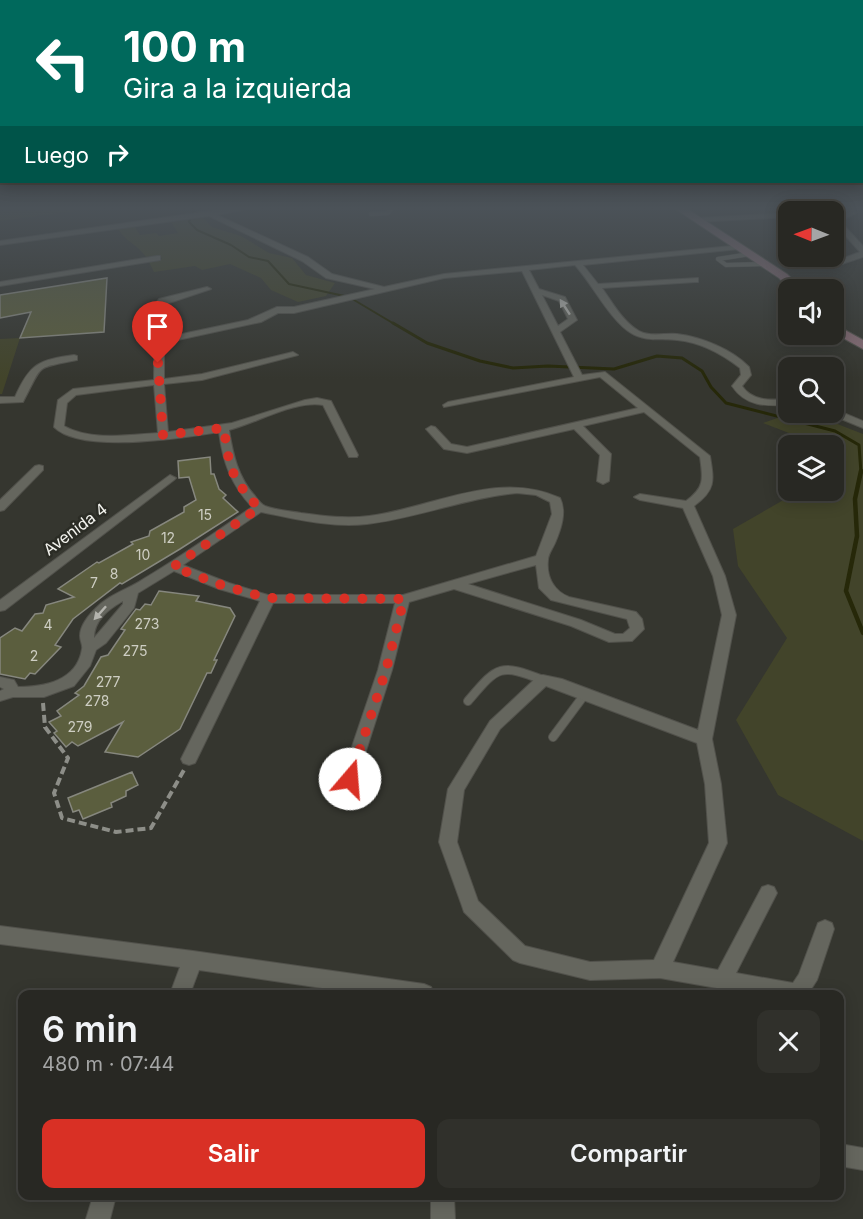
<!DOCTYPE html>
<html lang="es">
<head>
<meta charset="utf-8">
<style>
	body { margin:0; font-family:Inter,sans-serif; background:#30302b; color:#f1f3f6; height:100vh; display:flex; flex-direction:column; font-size:22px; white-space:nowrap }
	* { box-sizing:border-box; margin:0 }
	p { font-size:20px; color:#a5a6a6 }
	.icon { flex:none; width:33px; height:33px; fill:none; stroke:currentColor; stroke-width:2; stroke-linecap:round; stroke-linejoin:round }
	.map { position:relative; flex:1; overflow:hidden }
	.panel { position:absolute; left:18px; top:990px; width:826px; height:210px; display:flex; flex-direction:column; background:#282823; border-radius:12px; box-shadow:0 3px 15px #0003,0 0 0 2px #444441 }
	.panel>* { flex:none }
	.banner { position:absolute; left:0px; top:0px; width:864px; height:183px; box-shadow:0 3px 15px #0003,0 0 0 2px #444441; background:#00695c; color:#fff; overflow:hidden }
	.needle { width:39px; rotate:271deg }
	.fabs { position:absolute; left:778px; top:201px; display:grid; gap:12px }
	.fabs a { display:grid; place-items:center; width:66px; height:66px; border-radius:12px; background:#282823; box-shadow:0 3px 15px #0003,0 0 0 2px #444441; font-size:30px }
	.pin { position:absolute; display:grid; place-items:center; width:51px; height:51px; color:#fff; margin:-62px -26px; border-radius:50% 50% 50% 0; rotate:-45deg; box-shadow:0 0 6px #0007 }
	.pin .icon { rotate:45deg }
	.me { position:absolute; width:66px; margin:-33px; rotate:18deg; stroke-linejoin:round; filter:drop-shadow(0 0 4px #0008) }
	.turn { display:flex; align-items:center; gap:21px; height:126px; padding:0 24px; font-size:27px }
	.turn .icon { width:78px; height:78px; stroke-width:2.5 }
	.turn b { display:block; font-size:42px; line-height:51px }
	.then { display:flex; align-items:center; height:57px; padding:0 24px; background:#0003; gap:12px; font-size:22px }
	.round { display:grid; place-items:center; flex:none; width:63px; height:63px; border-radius:12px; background:#30302b }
	.head { display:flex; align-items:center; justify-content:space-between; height:102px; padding:0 24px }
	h1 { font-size:36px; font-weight:600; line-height:45px }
	.cta { display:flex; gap:12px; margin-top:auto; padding:12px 24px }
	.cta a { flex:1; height:69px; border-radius:12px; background:#d93025; color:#fff; font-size:24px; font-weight:600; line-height:69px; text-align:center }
	.cta a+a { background:#30302b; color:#f1f3f6 }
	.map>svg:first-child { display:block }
	.green { fill:#42442a }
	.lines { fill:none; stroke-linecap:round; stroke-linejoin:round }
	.stream-far2 { stroke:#262809; stroke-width:2 }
	.stream-far1 { stroke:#262809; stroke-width:3 }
	.stream { stroke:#262809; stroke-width:4.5 }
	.building { fill:#5b5e3e; stroke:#86877e; stroke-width:1.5 }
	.lane-far1-casing { stroke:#51514b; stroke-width:5 }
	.lane-casing { stroke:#51514b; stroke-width:10 }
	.street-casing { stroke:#51514b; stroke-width:2 }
	.secondary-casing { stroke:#51514b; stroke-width:2 }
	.path { stroke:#8d8e88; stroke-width:4; stroke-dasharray:8 4; stroke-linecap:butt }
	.lane-far1 { stroke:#65665e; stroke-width:4 }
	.lane { stroke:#65665e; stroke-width:8 }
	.street { fill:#65665e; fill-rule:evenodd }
	.secondary { fill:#866c74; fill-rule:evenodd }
	.oneway { fill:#b4b4ae }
	.route { stroke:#d93025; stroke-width:10; stroke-dasharray:0 18 }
	.labels { text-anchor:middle; stroke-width:5; stroke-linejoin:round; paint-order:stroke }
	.number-label { font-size:14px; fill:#cecec3 }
	.street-label { font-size:16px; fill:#f4f4ef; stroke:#2b2c25 }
</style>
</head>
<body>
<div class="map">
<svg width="863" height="1219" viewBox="0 0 863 1219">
	<rect width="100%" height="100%" fill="#35362f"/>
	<path class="green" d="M0,208H98L0,221Z
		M203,218L212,227L241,236L269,253L292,258L306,275L335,283L326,296L298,302L271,290L261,278L230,264L202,270L195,266L154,272L149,262L162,259L160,255L146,257C138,245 126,242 118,229L135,227L140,235L156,233L159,236L178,233L171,222Z
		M20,338L2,394H0V339Z
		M792,413H809L863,434V841L778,795L736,720L787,638L738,566L733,529L799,491L834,490V446L820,445L763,423Z"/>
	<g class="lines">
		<path class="stream-far2" d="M195,208L189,222L197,230L231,245L249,257L268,261L289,284L349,297L396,325"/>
		<path class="stream-far1" d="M393,323L427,343L480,361L513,368L548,366L614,369L657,356L682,358L702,371L711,387L726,403L835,431L859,445L861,473"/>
		<path class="stream" d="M861,471L855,499L857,536L846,591L863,633"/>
	</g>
	<path class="building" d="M107,278L104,332L20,338L31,312L0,318V295Z
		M210,457L211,474H214L219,489L226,495L223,498L238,512L180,549L122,584L120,583L73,619L55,645L61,647L35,674L30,673L25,679L0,674V638L15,628L22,631L35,614L43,613L46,605L74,597L58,589L97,562L99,563L133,544L131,542L149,536L150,531L184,512V507L196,500L189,477L179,478L178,461Z
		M159,591L199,596L196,601L230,608L235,616L214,660H217L211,673H207L180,729L138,757L105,752L123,722L78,746L72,742L66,747L54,733L57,731L49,722L61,716L57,711L79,695L75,693L84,686L101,657L108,655L125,630L121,629L136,609L140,610L145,604L151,605Z
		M132,772L138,785L126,791V796L111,803L112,807L83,819L79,810L73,812L68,798Z"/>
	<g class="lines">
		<defs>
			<path id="lane-far1" d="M371,214L388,213L392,208
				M750,254L718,259L726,265L764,264"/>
			<path id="lane" d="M468,701C498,666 499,663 543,680
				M553,737L585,694"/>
			<path id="street" d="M231,208H252L217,215L308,257L332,274L384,287L444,274L742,245L743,247L739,249L583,265L598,284L698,278V282H695L602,288C612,302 623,322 639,331C650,337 664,333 677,334C701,337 732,349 749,367L751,375L742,386C753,402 772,400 789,399V405C766,406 746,407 732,386L741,375L740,368C722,354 700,342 677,340C662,338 645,342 631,333C610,320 593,285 575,265L529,270L539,289L565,297L577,320L560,332L582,375L605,372L710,456C714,481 716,490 694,506L725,576L736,615L712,739L721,784L727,843L673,962L718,970L762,887L768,885L774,887L777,893L736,973L793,983L799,974L818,923L825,920L832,923L834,929L817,980L808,994H751L660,978L590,980L520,963L513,960L464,912L462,906L439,842L448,789L490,721L538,676L543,675L562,679L698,730L722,615L713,576L683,508L640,500L634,497L640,494L686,501C705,487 703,479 700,457L644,412L583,426L611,454L609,481L603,484L597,481L600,455L574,429L467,453L444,449L426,429L431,426L435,427L451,444L467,447L638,408L600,377L444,407L443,405L448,402L574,377L522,271L444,278L294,313H278L261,322L164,343V379L202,374L293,352L298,355L202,380L164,384L168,432L232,423L305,400L317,398L331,401L358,455L357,457H349L323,405C296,400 256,423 229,430C233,455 238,477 255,496C258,500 261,504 265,506C275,510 289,511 301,513C323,516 346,519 369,516C432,508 498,469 560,498C567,512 561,529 555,543C553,548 548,554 548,560C546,577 554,591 569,597L636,612L642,619L644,629L632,641L609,642L571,626L454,589L409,602L392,670L357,779L355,784L349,785L343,784L341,779L378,670L395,603H273L197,759L195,763L189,765L183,763L181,759L260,601L219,589L174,571L138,593L134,608L106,643L96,650L90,666L74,686L44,697H13L0,701V691L4,689L0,687V677L14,680L18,687C44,687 77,681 82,649C83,645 80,641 80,636C80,626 88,616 95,609C109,594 129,589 145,578C182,556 217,531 252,507C231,484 223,463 219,432C183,438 81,454 54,427L58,400L73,389L154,380L155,304L159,299L207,287L211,289L163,305V338L248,320L277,307H294L375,289L326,278L302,261L209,216L0,245V241ZM542,295L559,301L568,319L558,326ZM154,385L158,433C128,435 91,441 64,426L67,403L76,395ZM517,493L536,495L550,502L552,514L536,556L403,595H268L229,583L183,565L261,512C296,519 331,528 367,524C418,518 465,498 517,493ZM536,565L539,588L551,600L627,619L630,628L623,634H615L581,620L468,584ZM123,601V604L94,638C94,620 109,609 123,601ZM546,686L697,743L705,784L709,843L654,960L590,962L525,946L478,901L457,842L464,790L500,729Z
				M813,208H820V212H813Z
				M841,208H850L856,213L840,221L863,246V257L836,266H833V262L860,252L834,223L836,217L847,213Z
				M789,213V217L697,222L693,220L697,218Z
				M157,256H160V260L0,286V282Z
				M74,355L77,356V360C33,369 44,363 23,402L0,403V397H15C30,363 39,360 74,355Z
				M834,409L863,421V428L829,414L828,412H834Z
				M39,465L43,466V470L4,510L0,511V500L35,466Z
				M170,475L176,478L174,480L5,610L0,611V600Z
				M0,926L193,951L424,984L431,987L434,994H363L199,970L190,994H170L180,967L0,944Z
				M840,1144L863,1148V1170L840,1166Z
				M93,1196H116L110,1219H86Z
				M431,1196H454L455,1219H431Z"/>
			<path id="secondary" d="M674,208H686L787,274L803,290H790L779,278Z
				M834,324L863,340V349L834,333Z"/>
		</defs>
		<use href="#lane-far1" class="lane-far1-casing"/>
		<use href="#lane" class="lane-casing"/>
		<use href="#street" class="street-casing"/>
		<use href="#secondary" class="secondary-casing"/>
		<path class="path" d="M43,703L45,727L68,758L54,793L62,818L116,832L151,828L184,770"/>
		<use href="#lane-far1" class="lane-far1"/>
		<use href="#lane" class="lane"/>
		<use href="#street" class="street"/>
		<use href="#secondary" class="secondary"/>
	</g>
	<defs><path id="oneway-solid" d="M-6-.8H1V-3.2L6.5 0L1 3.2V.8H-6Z" transform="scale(1.5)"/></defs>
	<g class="oneway">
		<use href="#oneway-solid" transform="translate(565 307) rotate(-123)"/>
		<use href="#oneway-solid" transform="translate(100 613) rotate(132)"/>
	</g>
	<linearGradient id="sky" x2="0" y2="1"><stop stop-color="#1d1e1a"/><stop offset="0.55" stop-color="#4b5258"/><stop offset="1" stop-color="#4b5258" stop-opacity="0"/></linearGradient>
	<rect width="863" height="379" fill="url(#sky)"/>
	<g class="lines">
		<path class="route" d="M158,363L163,435L224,428C229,468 231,478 259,508L173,567L224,586L268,598L404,599L386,670L350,779"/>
	</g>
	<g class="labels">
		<g class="number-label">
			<text x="205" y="520">15</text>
			<text x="168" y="543">12</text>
			<text x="143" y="560">10</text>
			<text x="114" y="579">8</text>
			<text x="94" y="588">7</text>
			<text x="147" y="629">273</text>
			<text x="48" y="630">4</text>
			<text x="135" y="656">275</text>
			<text x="34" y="661">2</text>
			<text x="108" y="687">277</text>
			<text x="97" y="706">278</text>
			<text x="80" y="732">279</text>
		</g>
		<g class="street-label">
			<text transform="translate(75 529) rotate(-37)" y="6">Avenida 4</text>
		</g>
	</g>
</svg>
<div class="fabs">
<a><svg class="needle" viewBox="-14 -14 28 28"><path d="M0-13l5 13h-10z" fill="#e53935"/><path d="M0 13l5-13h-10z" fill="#a5a6a6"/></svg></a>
<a><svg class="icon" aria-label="sound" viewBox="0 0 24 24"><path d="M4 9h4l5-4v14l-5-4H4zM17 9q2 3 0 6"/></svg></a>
<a><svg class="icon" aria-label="search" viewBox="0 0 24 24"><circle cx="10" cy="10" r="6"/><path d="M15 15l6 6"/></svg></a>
<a><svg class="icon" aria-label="layers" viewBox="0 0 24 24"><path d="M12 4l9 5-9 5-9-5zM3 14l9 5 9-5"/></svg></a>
</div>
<div class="pin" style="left:158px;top:363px;background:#d93025"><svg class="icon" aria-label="arrive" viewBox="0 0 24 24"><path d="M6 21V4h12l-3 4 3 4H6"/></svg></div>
<svg class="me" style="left:350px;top:779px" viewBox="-20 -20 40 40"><circle r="19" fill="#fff"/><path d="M0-13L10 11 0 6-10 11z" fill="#d93025"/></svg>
<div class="banner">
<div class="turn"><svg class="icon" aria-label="left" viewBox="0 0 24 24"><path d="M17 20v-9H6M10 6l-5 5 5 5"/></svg><div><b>100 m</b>Gira a la izquierda</div></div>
<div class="then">Luego<svg class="icon" aria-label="right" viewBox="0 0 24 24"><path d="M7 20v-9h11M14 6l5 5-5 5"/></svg></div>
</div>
<section class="panel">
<div class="head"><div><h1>6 min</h1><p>480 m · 07:44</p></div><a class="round"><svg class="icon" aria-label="close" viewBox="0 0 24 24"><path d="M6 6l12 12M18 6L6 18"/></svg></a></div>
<div class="cta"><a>Salir</a><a>Compartir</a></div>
</section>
</div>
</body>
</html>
